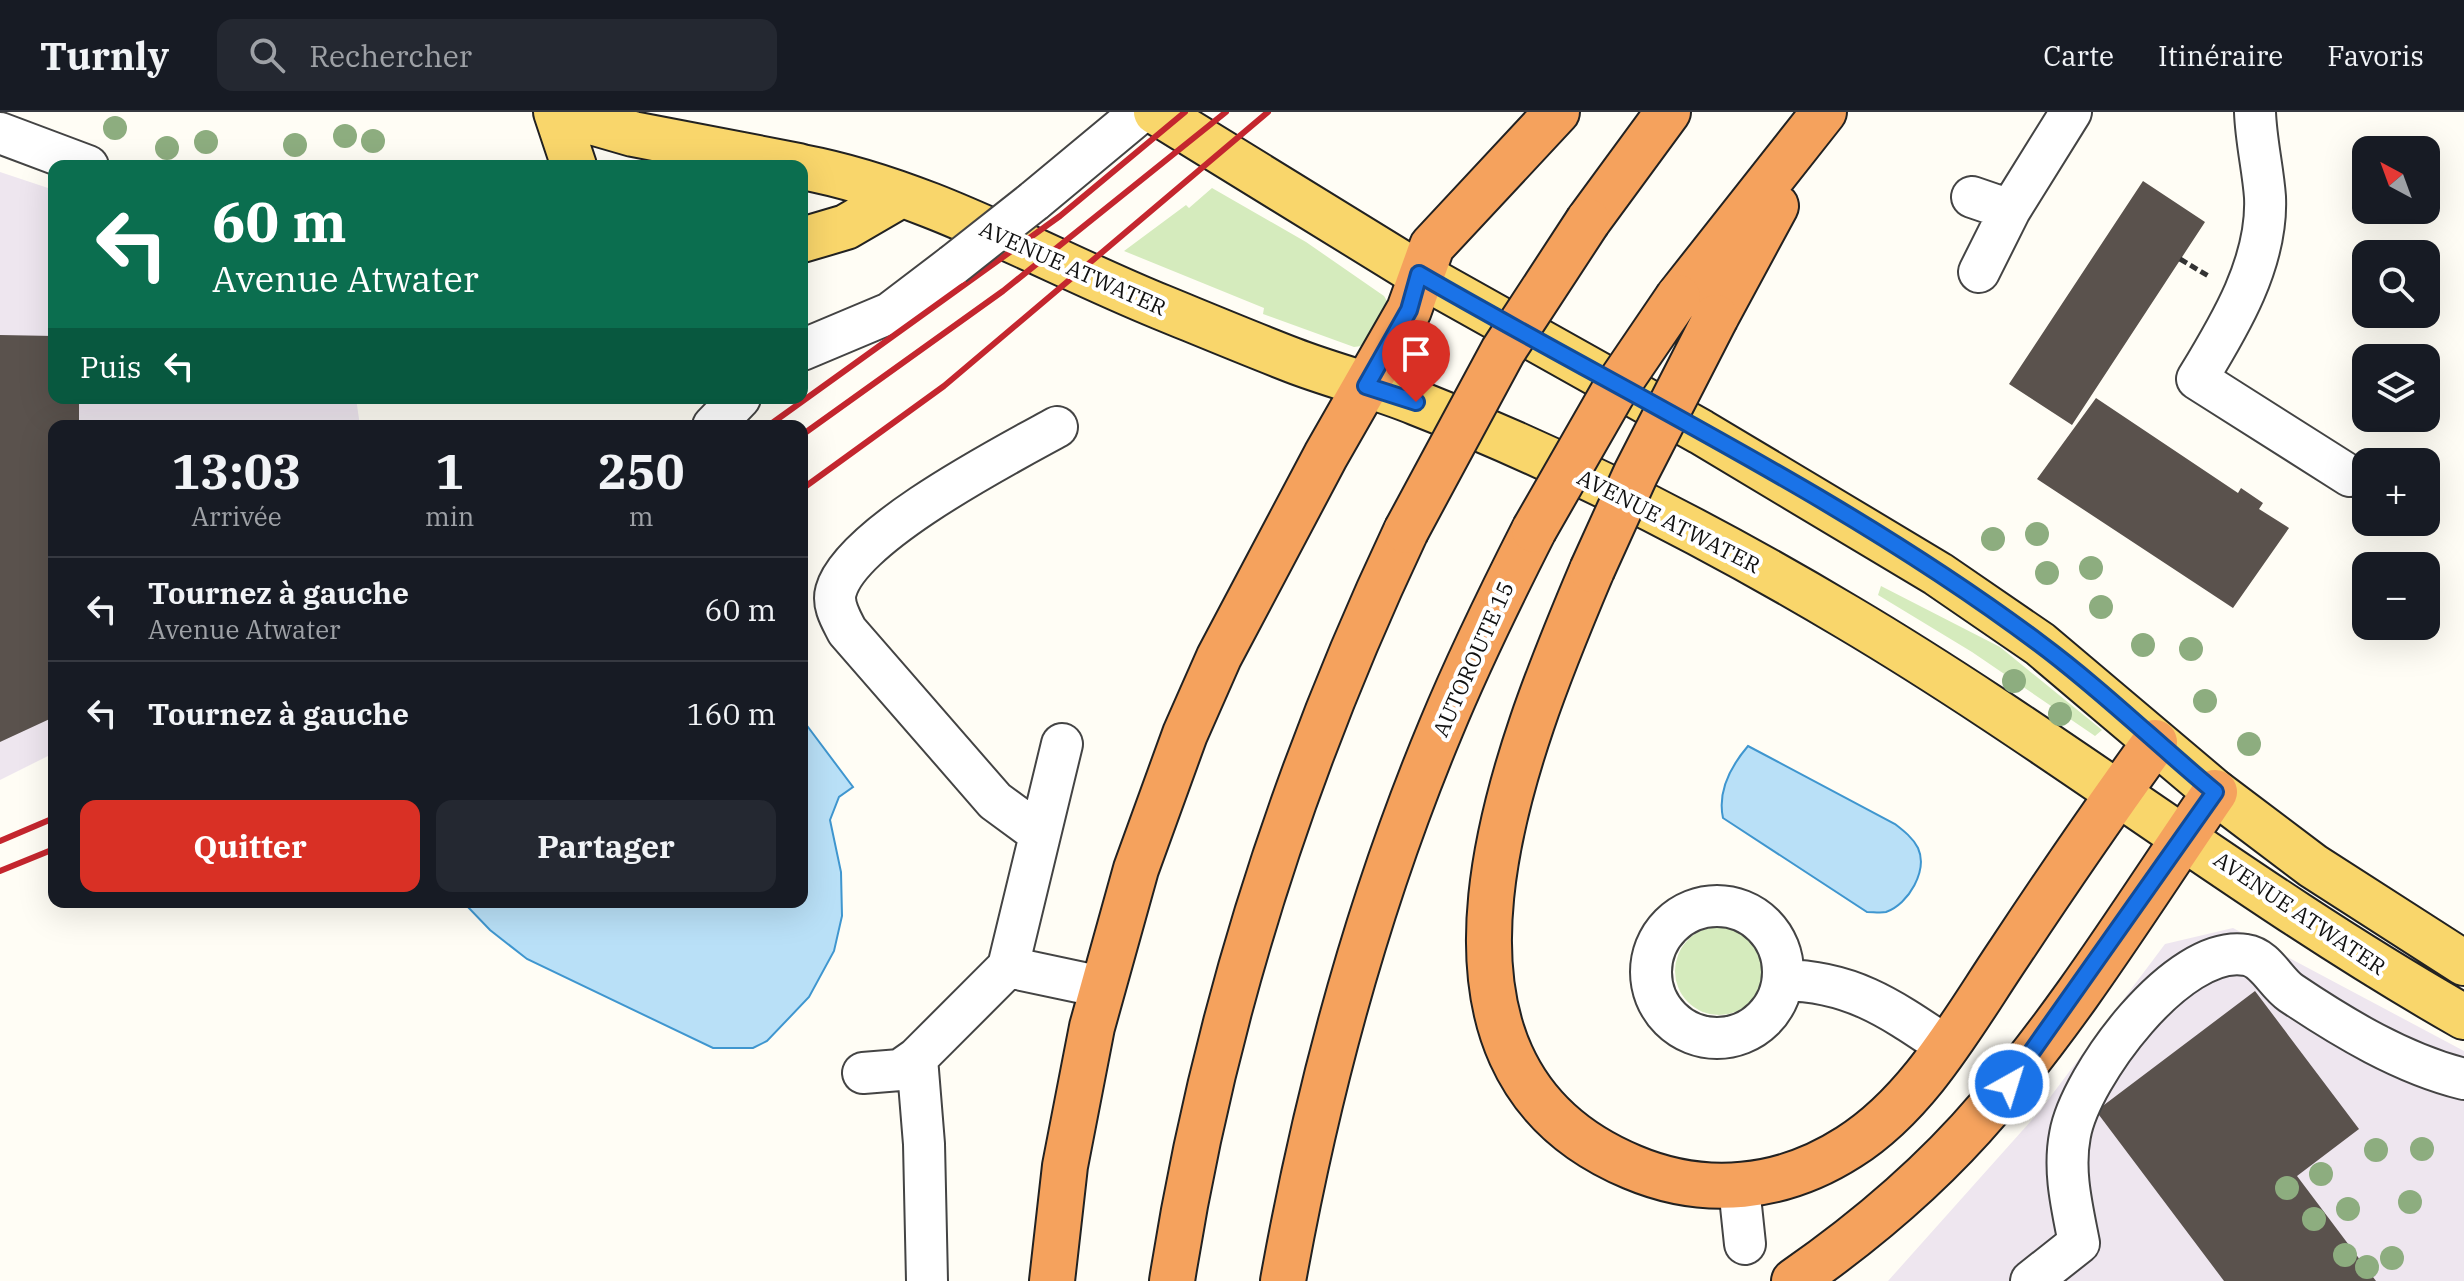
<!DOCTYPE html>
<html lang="fr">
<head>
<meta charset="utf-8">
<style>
	body { margin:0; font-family:"IBM Plex Serif",serif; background:#242831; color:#f1f3f6; height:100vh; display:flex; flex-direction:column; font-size:30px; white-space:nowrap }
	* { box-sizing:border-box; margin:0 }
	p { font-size:26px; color:#9ea1a6 }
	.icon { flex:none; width:44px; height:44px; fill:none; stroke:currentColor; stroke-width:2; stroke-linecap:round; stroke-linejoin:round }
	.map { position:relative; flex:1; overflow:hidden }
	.details { position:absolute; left:48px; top:308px; width:760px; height:488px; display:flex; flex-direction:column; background:#171b24; border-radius:16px; box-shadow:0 8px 32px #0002 }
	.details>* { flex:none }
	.hud { position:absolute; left:48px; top:48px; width:760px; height:244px; border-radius:16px; box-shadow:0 8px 32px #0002; background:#0b6e4f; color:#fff; overflow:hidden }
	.needle { width:52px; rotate:319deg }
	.controls { position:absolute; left:2352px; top:24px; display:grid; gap:16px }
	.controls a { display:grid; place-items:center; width:88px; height:88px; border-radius:16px; background:#171b24; box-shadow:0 8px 32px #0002; font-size:40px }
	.pin { position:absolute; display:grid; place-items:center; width:68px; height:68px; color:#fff; margin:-82px -34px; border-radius:50% 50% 50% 0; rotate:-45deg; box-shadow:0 0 8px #0007 }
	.pin .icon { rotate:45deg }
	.me { position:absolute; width:88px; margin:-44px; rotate:39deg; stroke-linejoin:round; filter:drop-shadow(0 0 6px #0008) }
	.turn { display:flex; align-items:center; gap:28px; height:168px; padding:0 32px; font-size:36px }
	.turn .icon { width:104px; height:104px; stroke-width:2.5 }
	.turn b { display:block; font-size:56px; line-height:68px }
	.then { display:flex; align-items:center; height:76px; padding:0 32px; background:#0003; gap:16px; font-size:30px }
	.eta { display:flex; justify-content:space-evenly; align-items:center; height:136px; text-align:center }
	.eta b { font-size:48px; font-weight:700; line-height:56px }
	.cta { display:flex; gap:16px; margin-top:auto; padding:16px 32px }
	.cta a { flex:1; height:92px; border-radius:16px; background:#d93025; color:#fff; font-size:32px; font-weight:700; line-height:92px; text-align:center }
	.cta a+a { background:#242831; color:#f1f3f6 }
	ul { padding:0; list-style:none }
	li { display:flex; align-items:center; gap:24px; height:104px; padding:0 32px; border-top:2px solid #363941 }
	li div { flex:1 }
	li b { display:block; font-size:30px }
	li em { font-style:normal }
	header { display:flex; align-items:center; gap:48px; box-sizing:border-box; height:112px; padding:0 40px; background:#171b24; border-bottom:2px solid #363941 }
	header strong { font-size:38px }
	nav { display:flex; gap:44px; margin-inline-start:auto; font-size:28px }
	.search { width:560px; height:72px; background:#242831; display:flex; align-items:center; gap:20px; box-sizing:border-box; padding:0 28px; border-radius:16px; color:#9ea1a6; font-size:30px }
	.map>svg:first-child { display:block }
	.industrial { fill:#eee6ef }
	.green { fill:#d5ebbd }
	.water { fill:#b9e0f7; stroke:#3f96cf; stroke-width:2 }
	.building { fill:#5a524d }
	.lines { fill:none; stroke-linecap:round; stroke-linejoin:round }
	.minor-casing { stroke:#444; stroke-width:44 }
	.major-casing { stroke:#222; stroke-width:48 }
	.highway-casing { stroke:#222; stroke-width:48 }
	.path { stroke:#333; stroke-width:5; stroke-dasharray:8 4; stroke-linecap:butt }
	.minor { stroke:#fff; stroke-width:40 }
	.major { stroke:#f9d66b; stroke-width:44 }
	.highway { stroke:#f5a25d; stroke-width:44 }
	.rail { stroke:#c4262e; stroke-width:6 }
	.minor-bridge-casing { stroke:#444; stroke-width:44; stroke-linecap:butt }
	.highway-bridge-casing { stroke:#222; stroke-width:48; stroke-linecap:butt }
	.minor-bridge { stroke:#fff; stroke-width:40 }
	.highway-bridge { stroke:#f5a25d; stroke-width:44 }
	.tree { fill:#8dad7f }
	.route-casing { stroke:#114b97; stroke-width:20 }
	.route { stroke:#1a73e8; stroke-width:14 }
	.labels { text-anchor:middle; stroke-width:8; stroke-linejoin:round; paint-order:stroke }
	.street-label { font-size:22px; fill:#111; stroke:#fff }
</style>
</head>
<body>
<header>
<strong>Turnly</strong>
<div class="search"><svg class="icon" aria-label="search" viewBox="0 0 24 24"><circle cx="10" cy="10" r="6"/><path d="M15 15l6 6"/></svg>Rechercher</div>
<nav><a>Carte</a><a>Itinéraire</a><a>Favoris</a></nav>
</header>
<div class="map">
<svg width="2464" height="1169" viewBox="0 0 2464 1169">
	<rect width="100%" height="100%" fill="#fffdf5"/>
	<path class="industrial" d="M0,60L54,78V286H356L360,314H54V641L0,668Z
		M2233,816L2464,939V1169H1888L2039,1000L2165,832Z"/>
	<path class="green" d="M1212,76L1306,130L1384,184L1390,194L1369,233L1354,235L1263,202L1264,196L1124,139L1186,93L1189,96Z
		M1881,474L2000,535L2102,618L2095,624L1972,540L1878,483Z
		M1675 859a44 44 0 1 1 88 0a44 44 0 1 1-88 0Z"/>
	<path class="water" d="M802,607L853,675L839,685L830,708L841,760L842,804L834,839L809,885L767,929L753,936H713L527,847L490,818L465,792L802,790Z
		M1748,634L1895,712C1904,719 1913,726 1918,736C1928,758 1909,792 1886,800C1881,801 1873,800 1867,800L1723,706C1717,678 1731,654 1748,634Z"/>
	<path class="building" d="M2143,69L2205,110L2072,313L2009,272Z
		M0,223L54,224V286H79V314H54V605L0,630Z
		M2096,286L2238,381L2241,376L2263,391L2259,397L2289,416L2233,496L2037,367Z
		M2255,879L2359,1017L2297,1064L2376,1169H2224L2096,999Z"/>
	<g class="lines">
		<defs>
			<path id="minor" d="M2255,0C2256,29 2263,57 2265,85C2268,150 2230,213 2197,267L2350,364
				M0,21L88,54
				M1972,85L2010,98
				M1034,89L1141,0
				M1979,160L2010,98L2071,0
				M802,238L890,201L953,153
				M713,314L740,286
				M1062,632L1008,855L1102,875
				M1040,722L995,689L847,519C841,507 832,493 836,479C851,423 1006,343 1057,315
				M1651 860a66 66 0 1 1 132 0a66 66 0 1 1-132 0Z
				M1783,868C1852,869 1891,897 1946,934
				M917,946L924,1032L927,1169
				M863,961L900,958L917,946L1008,855
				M1739,1075L1745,1132
				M2031,1169L2079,1131C2072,1095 2063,1059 2070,1023C2080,965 2178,831 2246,843C2266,846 2275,870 2291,881C2343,916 2403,952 2464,967"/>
			<path id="major" d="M556,0L574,54
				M557,0L633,22L799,54
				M1156,0L1419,162L1701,320L1938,462L2040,532L2215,680L2313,754L2464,851
				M802,55C929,79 1043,147 1161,195C1205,213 1248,231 1292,248C1333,264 1376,274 1417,291C1565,349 1711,424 1847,505C2058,630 2251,784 2464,905
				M802,128L846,115L901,83"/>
			<path id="highway" d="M1588,109L1668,0
				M1678,185L1824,0
				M1716,205L1776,94
				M1592,458C1517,635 1385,952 1632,1055C1705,1086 1782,1078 1849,1035C1920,990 1964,908 2010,840C2057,769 2105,699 2155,630
				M1052,1169L1065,1054L1092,915L1136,757L1185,622L1219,545L1326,343L1409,198L1432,134L1557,0
				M1172,1169C1213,907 1293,658 1406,419
				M1283,1169C1317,980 1367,793 1441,616C1469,548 1501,483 1534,418
				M1794,1169C1866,1119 1932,1063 1989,996C2073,899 2142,786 2215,680"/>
		</defs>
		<use href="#minor" class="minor-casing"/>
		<use href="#major" class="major-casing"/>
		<use href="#highway" class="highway-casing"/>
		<path class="path" d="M2180,147L2210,165"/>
		<use href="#minor" class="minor"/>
		<use href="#major" class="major"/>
		<use href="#highway" class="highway"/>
		<path class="rail" d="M768,314L1060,104L1185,0
			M802,323L1003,179L1226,0
			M802,377L944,274L1268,0
			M0,729L54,706
			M0,759L54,737"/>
		<defs>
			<path id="minor-bridge" d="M953,153L1034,89"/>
			<path id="highway-bridge" d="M1534,418L1612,282L1678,185
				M1406,419L1503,239L1588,109
				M1592,458L1636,361L1716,205"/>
		</defs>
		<use href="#minor-bridge" class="minor-bridge-casing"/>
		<use href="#highway-bridge" class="highway-bridge-casing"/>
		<use href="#minor-bridge" class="minor-bridge"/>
		<use href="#highway-bridge" class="highway-bridge"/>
	</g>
	<g class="tree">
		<circle cx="115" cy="16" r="12"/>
		<circle cx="345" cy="24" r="12"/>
		<circle cx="373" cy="29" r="12"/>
		<circle cx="206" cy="30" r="12"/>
		<circle cx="295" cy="33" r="12"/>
		<circle cx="167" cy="36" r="12"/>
		<circle cx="2037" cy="422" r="12"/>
		<circle cx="1993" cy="427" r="12"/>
		<circle cx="2091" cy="456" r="12"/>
		<circle cx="2047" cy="461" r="12"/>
		<circle cx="2101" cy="495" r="12"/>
		<circle cx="2143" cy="533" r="12"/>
		<circle cx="2191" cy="537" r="12"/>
		<circle cx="2014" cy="569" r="12"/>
		<circle cx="2205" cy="589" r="12"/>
		<circle cx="2060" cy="602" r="12"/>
		<circle cx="2249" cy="632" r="12"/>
		<circle cx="2422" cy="1037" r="12"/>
		<circle cx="2376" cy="1038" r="12"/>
		<circle cx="2321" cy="1062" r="12"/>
		<circle cx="2287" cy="1076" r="12"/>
		<circle cx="2410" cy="1090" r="12"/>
		<circle cx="2348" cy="1097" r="12"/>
		<circle cx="2314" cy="1107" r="12"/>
		<circle cx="2345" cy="1143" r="12"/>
		<circle cx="2392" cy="1146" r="12"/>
		<circle cx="2367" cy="1155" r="12"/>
	</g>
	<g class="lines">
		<defs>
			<path id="route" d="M1416,290L1366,274L1409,198L1419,162C1626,282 1847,387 2039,531C2101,577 2156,631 2215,680L2009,972"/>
		</defs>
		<use href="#route" class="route-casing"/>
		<use href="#route" class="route"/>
	</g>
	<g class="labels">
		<g class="street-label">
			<text transform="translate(1073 156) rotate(24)" y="8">AVENUE ATWATER</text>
			<text transform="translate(1669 409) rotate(27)" y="8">AVENUE ATWATER</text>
			<text transform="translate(1473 547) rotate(-66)" y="8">AUTOROUTE 15</text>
			<text transform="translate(2300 801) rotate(34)" y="8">AVENUE ATWATER</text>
		</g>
	</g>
</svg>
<div class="controls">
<a><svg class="needle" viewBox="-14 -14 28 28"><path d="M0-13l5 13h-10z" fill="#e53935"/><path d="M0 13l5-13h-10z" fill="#9ea1a6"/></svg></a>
<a><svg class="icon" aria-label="search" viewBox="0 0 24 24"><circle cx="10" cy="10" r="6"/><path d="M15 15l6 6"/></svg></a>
<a><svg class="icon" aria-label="layers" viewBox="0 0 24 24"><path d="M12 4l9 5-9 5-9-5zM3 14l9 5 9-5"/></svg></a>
<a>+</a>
<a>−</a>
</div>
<div class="pin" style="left:1416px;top:290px;background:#d93025"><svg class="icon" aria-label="arrive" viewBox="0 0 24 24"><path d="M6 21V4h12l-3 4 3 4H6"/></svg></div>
<svg class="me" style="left:2009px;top:972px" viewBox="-20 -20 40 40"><circle r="17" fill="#1a73e8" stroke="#fff" stroke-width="3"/><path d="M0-11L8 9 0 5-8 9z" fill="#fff"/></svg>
<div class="hud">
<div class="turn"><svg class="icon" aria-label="left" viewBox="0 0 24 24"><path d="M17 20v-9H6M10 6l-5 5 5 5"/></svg><div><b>60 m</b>Avenue Atwater</div></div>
<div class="then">Puis<svg class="icon" aria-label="left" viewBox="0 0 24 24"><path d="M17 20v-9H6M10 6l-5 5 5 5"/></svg></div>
</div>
<section class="details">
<div class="eta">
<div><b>13:03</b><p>Arrivée</p></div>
<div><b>1</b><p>min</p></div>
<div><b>250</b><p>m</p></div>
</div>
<ul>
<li><svg class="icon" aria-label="left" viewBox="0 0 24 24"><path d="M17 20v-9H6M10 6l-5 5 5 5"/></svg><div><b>Tournez à gauche</b><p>Avenue Atwater</p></div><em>60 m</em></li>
<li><svg class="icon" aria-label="left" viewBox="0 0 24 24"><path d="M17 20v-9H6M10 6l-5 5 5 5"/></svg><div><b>Tournez à gauche</b></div><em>160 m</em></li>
</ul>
<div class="cta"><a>Quitter</a><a>Partager</a></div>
</section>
</div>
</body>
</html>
